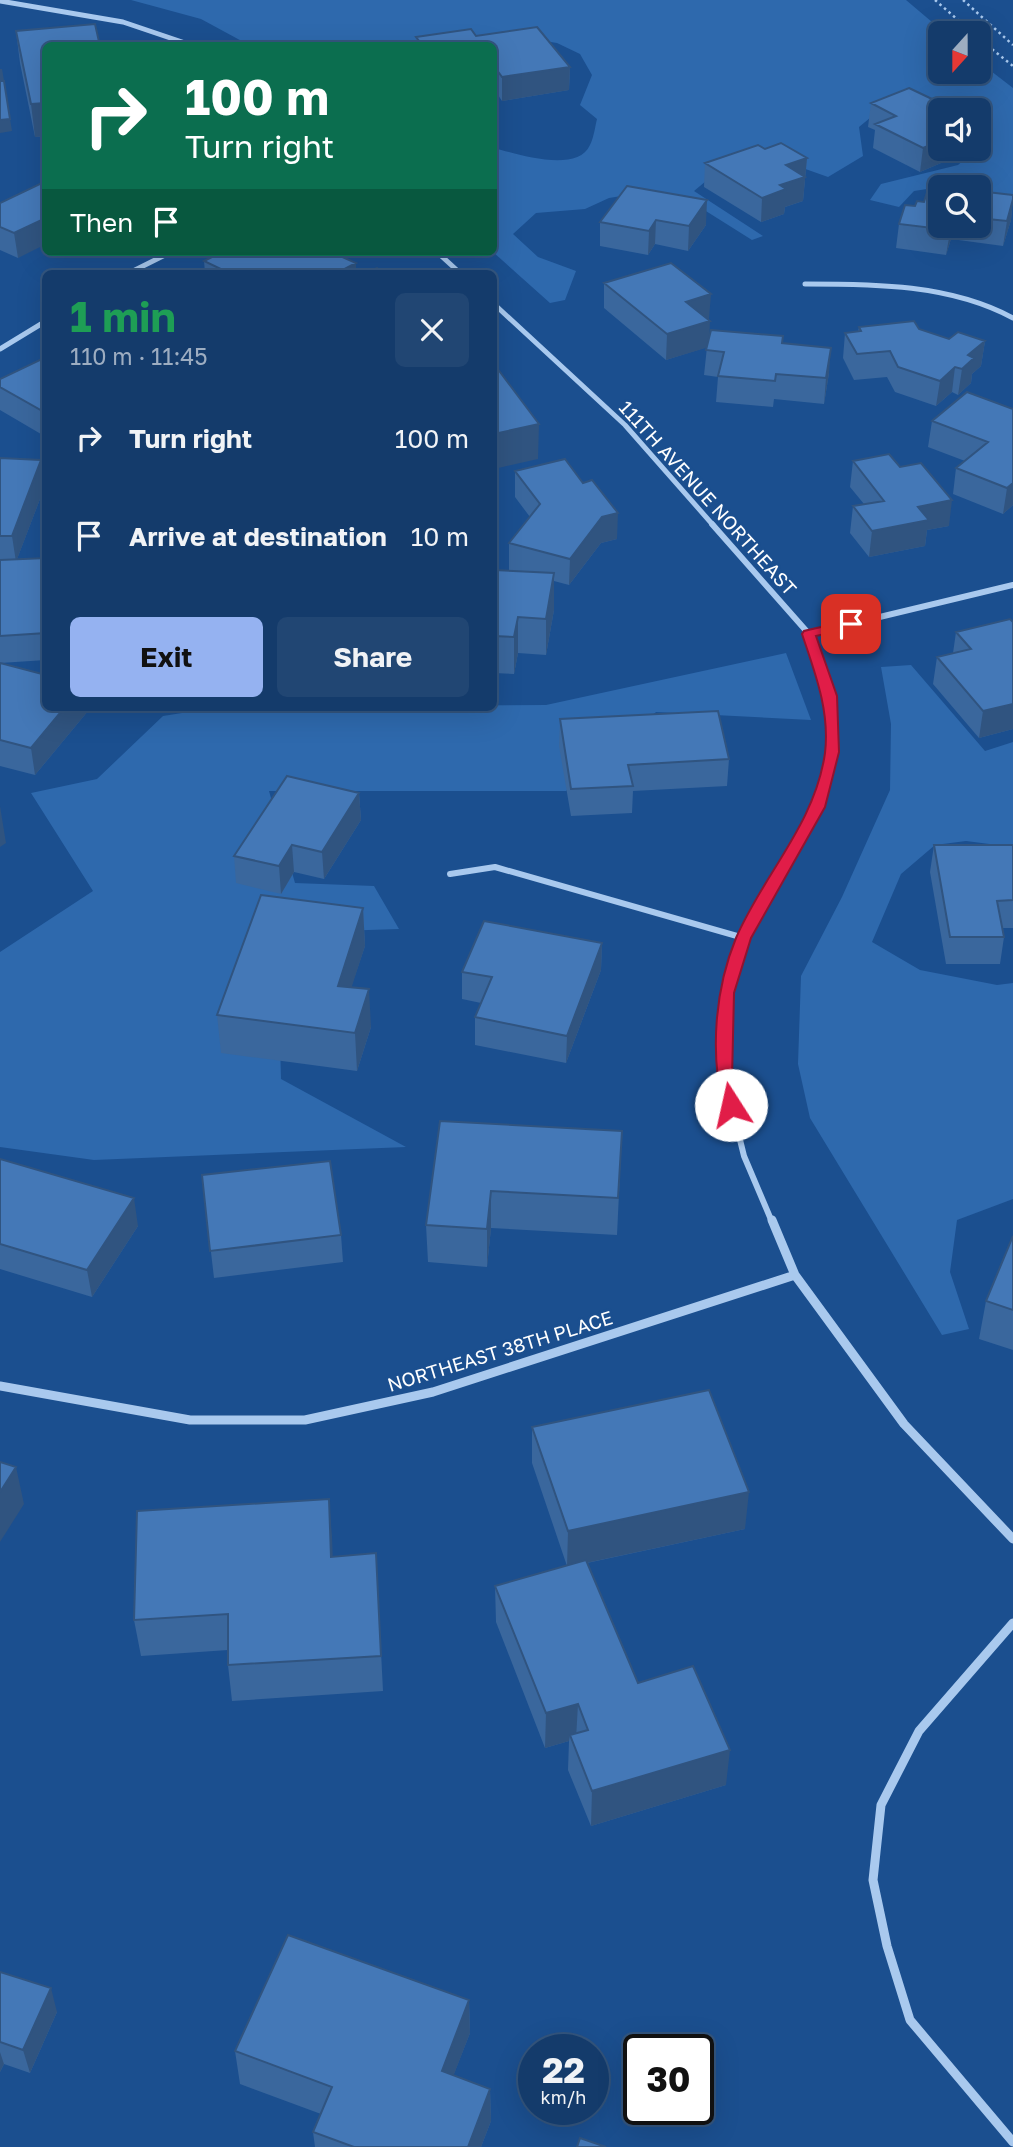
<!DOCTYPE html>
<html lang="en">
<head>
<meta charset="utf-8">
<style>
	body { margin:0; font-family:"Golos Text",sans-serif; background:#214673; color:#f1f3f6; height:100vh; display:flex; flex-direction:column; font-size:26px; white-space:nowrap }
	* { box-sizing:border-box; margin:0 }
	p { font-size:23px; color:#9dadc1 }
	.icon { flex:none; width:38px; height:38px; fill:none; stroke:currentColor; stroke-width:2; stroke-linecap:round; stroke-linejoin:round }
	.map { position:relative; flex:1; overflow:hidden }
	.drawer { position:absolute; left:42px; top:270px; width:455px; height:441px; display:flex; flex-direction:column; background:#143b6b; border-radius:10px; box-shadow:0 7px 28px #0002,0 0 0 2px #33557e }
	.drawer>* { flex:none }
	.hud { position:absolute; left:42px; top:42px; width:455px; height:214px; border-radius:10px; box-shadow:0 7px 28px #0002,0 0 0 2px #33557e; background:#0b6e4f; color:#fff; overflow:hidden }
	.needle { width:46px; rotate:201deg }
	.fabs { position:absolute; left:928px; top:21px; display:grid; gap:14px }
	.fabs a { display:grid; place-items:center; width:63px; height:63px; border-radius:10px; background:#143b6b; box-shadow:0 7px 28px #0002,0 0 0 2px #33557e; font-size:35px }
	.speed { position:absolute; left:518px; top:2034px; display:flex; gap:14px; font-size:35px; font-weight:700; text-align:center }
	.speed>* { display:grid; place-content:center; width:91px; height:91px; border-radius:50%; background:#143b6b; box-shadow:0 7px 28px #0002,0 0 0 2px #33557e; line-height:1 }
	.speed small { font-size:18px; font-weight:400 }
	.speed .limit { border:4px solid #111; border-radius:10px; background:#fff; color:#111 }
	.pin { position:absolute; display:grid; place-items:center; width:60px; height:60px; color:#fff; margin:-30px; border-radius:14px; box-shadow:0 4px 10px #0006 }
	.me { position:absolute; width:77px; margin:-38px; rotate:350deg; stroke-linejoin:round; filter:drop-shadow(0 0 5px #0008) }
	.turn { display:flex; align-items:center; gap:24px; height:147px; padding:0 28px; font-size:32px }
	.turn .icon { width:91px; height:91px; stroke-width:2.5 }
	.turn b { display:block; font-size:49px; line-height:60px }
	.then { display:flex; align-items:center; height:66px; padding:0 28px; background:#0003; gap:14px; font-size:26px }
	.round { display:grid; place-items:center; flex:none; width:74px; height:74px; border-radius:10px; background:#214673 }
	.summary { display:flex; align-items:center; justify-content:space-between; height:119px; padding:0 28px }
	h1 { font-size:42px; font-weight:700; line-height:52px; color:#1e9e55 }
	.button { display:flex; gap:14px; margin-top:auto; padding:14px 28px }
	.button a { flex:1; height:80px; border-radius:10px; background:#95b2f1; color:#111; font-size:28px; font-weight:700; line-height:80px; text-align:center }
	.button a+a { background:#214673; color:#f1f3f6 }
	ul { padding:0; list-style:none }
	li { display:flex; align-items:center; gap:21px; height:98px; padding:0 28px }
	li div { flex:1 }
	li b { display:block; font-size:26px }
	li em { font-style:normal }
	.map>svg:first-child { display:block }
	.green { fill:#2e69ad }
	.lines { fill:none; stroke-linecap:round; stroke-linejoin:round }
	.path { stroke:#a9c9ee; stroke-width:2.5; stroke-dasharray:2.5 3.5; stroke-linecap:butt }
	.street-far2 { stroke:#a9c9ee; stroke-width:5 }
	.street-far1 { stroke:#a9c9ee; stroke-width:6 }
	.street { stroke:#a9c9ee; stroke-width:9 }
	.wall { fill:#3a679d }
	.shaded-wall { fill:#305480 }
	.building { fill:#4478b7; stroke:#305480; stroke-width:2 }
	.route { fill:#e11d48; stroke:#92132f; stroke-width:2 }
	.labels { text-anchor:middle; stroke-width:5; stroke-linejoin:round; paint-order:stroke }
	.street-label { font-size:19px; fill:#fff; stroke:#1b4f8f }
</style>
</head>
<body>
<div class="map">
<svg width="1013" height="2147" viewBox="0 0 1013 2147">
	<rect width="100%" height="100%" fill="#1b4f8f"/>
	<path class="green" d="M131,0H906L945,33H940V72H978V61L1013,88V198L978,190V187H940L914,191L899,207L870,200L881,184L958,165L979,147L978,110L876,113L859,127L863,156L828,177L780,160L706,181L694,191L763,236L752,240L682,196L652,191L609,198L585,209L536,213L513,234L538,257L576,271L565,300L550,303L493,252L494,148C517,154 577,174 590,145C594,137 595,127 597,119L580,105L592,75L580,54L557,43L520,37L437,46L249,45L201,19Z
		M786,653L811,720L656,712L566,791H269L295,883L374,886L399,929L277,933L281,1079L406,1147L94,1160L0,1147V952L93,891L31,793L97,779L163,716L220,707L546,705Z
		M911,665L985,751L1013,742V847L966,841L935,845L901,874L872,942L920,970L997,985L1013,983V1199L957,1220L950,1272L969,1329L942,1335L810,1118L798,1064L801,976L842,897L890,790L891,724L881,667Z"/>
	<g class="lines">
		<path class="path" d="M935,0L973,33
			M963,0L1013,45
			M978,38L1013,66"/>
		<path class="street-far2" d="M0,1L123,22L194,46
			M437,252L460,273
			M129,273L171,252
			M805,284C875,284 950,284 1013,318
			M494,304L625,425L713,525
			M0,349L46,321"/>
		<path class="street-far1" d="M712,524L809,634L830,696L832,752L818,808L744,938L726,993L725,1079L744,1156L772,1222
			M809,634L1013,585
			M450,874L495,867L744,938"/>
		<path class="street" d="M772,1220L795,1275L904,1424L1013,1539
			M0,1386L190,1420H305L433,1392L795,1275
			M1013,1623L919,1731L881,1805L873,1880L887,1946L910,2020L1013,2142"/>
	</g>
	<path class="wall" d="M16,31L46,46V136L35,137L20,63Z
		M476,36L570,67L569,90L502,101L494,89V46H416V37Z
		M909,88L940,149H956L950,151L948,160L920,172L873,148L875,130L868,127L871,103Z
		M765,149L807,158L803,201L785,207L784,214L761,222L704,187L705,163Z
		M46,181L18,258L0,250V203Z
		M627,186L706,225L688,251L655,244L648,255L600,246V222Z
		M978,191L1013,195L1011,220L1003,246L951,239L946,255L896,248L899,224L940,226H978Z
		M204,261L356,263V273H205Z
		M604,283L709,319L708,320L709,337L783,336L782,343L829,373L824,404L774,399L773,407L716,402L718,377L704,375L707,347L666,360L604,308Z
		M859,327L919,329L949,339L985,341L981,366L972,374L971,383L958,395L952,392L936,406L895,392L887,377L854,380L843,358L845,333L858,332Z
		M46,357V437L0,410V379Z
		M1013,409V505L1003,514L953,494L956,468L965,461L928,447L932,421Z
		M0,458L41,460L45,486L17,559L46,558V660L0,663Z
		M853,461L949,526L927,530L925,546L869,557L850,533L853,506L864,504L850,487Z
		M515,471L617,539L601,543L569,585L554,581V610L546,655L518,653L514,674L494,673V570L514,571L509,570V543L530,517L515,497Z
		M1013,622V729L979,738L933,684L937,657L953,653L956,632Z
		M0,663L88,711L35,775L0,766Z
		M560,719L729,759L727,786L633,791L632,813L571,816L559,746Z
		M359,793L361,820L324,879L294,872L281,894L236,883L234,856Z
		M934,845H1013V928H1003L1004,937L1000,964H946L930,872Z
		M363,908L365,946L351,987L371,1027L357,1071L221,1053L217,1015Z
		M602,943L601,970L566,1063L475,1045V1017L481,1003L462,999V972Z
		M440,1121L622,1131L617,1235L491,1228L487,1267L428,1262L426,1225Z
		M0,1159L138,1226L92,1297L0,1269Z
		M202,1175L341,1235L343,1262L214,1278Z
		M1013,1236V1350L979,1339L986,1301Z
		M532,1427L745,1529L587,1563L638,1683L726,1785L591,1826L568,1770L569,1741L545,1748L496,1622L495,1586L567,1566L532,1463Z
		M332,1536V1557L376,1553L383,1691L232,1701L228,1665V1650L141,1656L134,1620Z
		M0,1972L57,2012L30,2073L4,2064L0,2072Z
		M469,2000L470,2033L453,2076L490,2089L491,2121L481,2147H315L313,2132L321,2114L240,2084L235,2051Z"/>
	<path class="shaded-wall" d="M570,67L569,90L502,101V77Z
		M0,69H2L4,81H0Z
		M46,103V136L35,137L31,104Z
		M10,119L12,131L0,133V120Z
		M940,141V149H956L950,151L948,160L920,172L923,148Z
		M807,158L803,201L785,207L784,214L761,222L762,198L786,165Z
		M1013,199L1011,220L1003,246L1007,221Z
		M707,200L706,225L688,251L689,226Z
		M46,218V244L18,258L14,233Z
		M656,220L655,244L648,255L649,231Z
		M951,226H953L951,239L946,255Z
		M356,263V273H337Z
		M711,294L709,319L684,327L686,302Z
		M710,321L709,347L666,360L667,334Z
		M985,341L981,366L972,374L971,383L958,395L962,369L968,355Z
		M831,348L829,373L824,404L826,378Z
		M955,367L952,392L936,406L940,381Z
		M539,424L538,459L494,469V434Z
		M41,460L45,486L16,562L12,536Z
		M1013,483V505L1003,514L1007,488Z
		M952,500L949,526L927,530L925,546L869,557L872,531L918,507Z
		M618,513L617,539L601,543L569,585L570,559L602,517Z
		M554,573V610L546,655V619Z
		M518,617V653L514,674V637Z
		M1013,704V729L979,738L983,711Z
		M65,707H87L88,711L35,775L31,748Z
		M359,793L361,820L324,879L322,852Z
		M0,806L6,843L0,847Z
		M292,845L294,872L281,894L279,866Z
		M363,908L365,946L340,1023L338,986Z
		M602,943L601,970L566,1063L567,1036Z
		M369,989L371,1027L357,1071L355,1033Z
		M491,1191V1228L487,1267V1229Z
		M134,1198L138,1226L92,1297L87,1270Z
		M16,1467L24,1504L0,1542V1492Z
		M749,1492L745,1529L567,1567L568,1531Z
		M329,1499L332,1536L334,1593L331,1557Z
		M578,1704L576,1739L570,1735L569,1741L545,1748L546,1713Z
		M730,1750L726,1785L591,1826L592,1791Z
		M51,1988L57,2012L30,2073L23,2050Z
		M469,2000L470,2033L443,2103L442,2071Z
		M0,2052L4,2064L0,2072Z
		M490,2089L491,2121L481,2147H468Z"/>
	<path class="building" d="M95,24L100,46H46V103L31,104L16,31Z
		M537,27L570,67L502,77L494,66V46H423L416,37L471,29L476,36Z
		M0,81H4L10,119L0,120Z
		M909,88L955,110H940V141L923,148L875,124L896,116L871,103Z
		M781,143L807,158L786,165L805,177L780,185L786,189L762,198L705,163L758,145L765,149Z
		M46,181V218L14,233L0,227V203Z
		M627,186L707,200L689,226L656,220L649,231L600,222Z
		M929,186L944,187H940V226H951L949,230L899,224L905,205L915,206L917,201L924,202Z
		M978,191L1013,195V199L1007,221L978,218Z
		M222,252H331L356,263L337,273H229L204,261Z
		M671,263L711,294L686,302L710,321L667,334L604,283Z
		M377,268L383,273H362Z
		M914,321L919,329L949,339L958,332L985,341L968,355L974,358L962,369L955,367L940,381L898,367L890,351L857,354L845,333L861,331L859,327Z
		M711,330L783,336L782,343L831,348L826,378L776,374L775,381L718,376L724,352L706,350Z
		M46,357V413L0,387V379Z
		M494,364L539,424L494,434Z
		M967,392L1013,409V483L1007,488L956,468L988,442L932,421Z
		M889,454L900,467L921,463L952,500L918,507L929,520L872,531L853,506L884,501L853,461Z
		M0,458L41,460L12,536H0Z
		M565,459L583,483L592,480L618,513L602,517L570,559L509,543L540,504L515,471Z
		M46,558V633L0,636V560Z
		M494,570L554,573L546,619L518,617L514,637L494,636Z
		M1010,619L1013,622V704L983,711L937,657L971,649L956,632Z
		M0,663L46,675V707H65L31,748L0,740Z
		M718,711L729,759L628,765L633,786L571,789L560,719Z
		M287,776L359,793L322,852L292,845L279,866L234,856Z
		M934,845H1013V900L997,901L1004,937H950Z
		M261,895L363,908L338,986L369,989L355,1033L217,1015Z
		M484,921L602,943L567,1036L475,1017L492,977L462,972Z
		M440,1121L622,1131L618,1198L491,1191L487,1229L426,1225Z
		M0,1159L134,1198L87,1270L0,1244Z
		M330,1161L341,1235L210,1251L202,1175Z
		M1013,1236V1310L986,1301Z
		M709,1390L749,1492L568,1531L532,1427Z
		M0,1462L16,1467L0,1492Z
		M329,1499L331,1557L376,1553L381,1656L228,1665V1614L134,1620L137,1511Z
		M586,1560L638,1683L693,1666L730,1750L592,1791L570,1735L588,1730L578,1704L546,1713L495,1586Z
		M288,1935L469,2000L442,2071L490,2089L468,2147H354L313,2132L332,2087L235,2051Z
		M0,1972L51,1988L23,2050L0,2042Z
		M580,2138L606,2147H577Z"/>
	<path class="route" d="M851,620L855,621V627L816,636L837,696L839,752L825,807L751,938L734,993L732,1079L739,1105L731,1111L723,1105C710,1052 715,989 736,938C763,875 815,824 825,753C830,711 815,673 802,634L804,631Z"/>
	<g class="labels">
		<g class="street-label">
			<text transform="translate(708 498) rotate(48)" y="7">111TH AVENUE NORTHEAST</text>
			<text transform="translate(500 1351) rotate(-17)" y="7">NORTHEAST 38TH PLACE</text>
		</g>
	</g>
</svg>
<div class="fabs">
<a><svg class="needle" viewBox="-14 -14 28 28"><path d="M0-13l5 13h-10z" fill="#e53935"/><path d="M0 13l5-13h-10z" fill="#9dadc1"/></svg></a>
<a><svg class="icon" aria-label="sound" viewBox="0 0 24 24"><path d="M4 9h4l5-4v14l-5-4H4zM17 9q2 3 0 6"/></svg></a>
<a><svg class="icon" aria-label="search" viewBox="0 0 24 24"><circle cx="10" cy="10" r="6"/><path d="M15 15l6 6"/></svg></a>
</div>
<div class="speed"><div>22<small>km/h</small></div><div class="limit">30</div></div>
<div class="pin" style="left:851px;top:624px;background:#d93025"><svg class="icon" aria-label="arrive" viewBox="0 0 24 24"><path d="M6 21V4h12l-3 4 3 4H6"/></svg></div>
<svg class="me" style="left:731px;top:1105px" viewBox="-20 -20 40 40"><circle r="19" fill="#fff"/><path d="M0-13L10 11 0 6-10 11z" fill="#e11d48"/></svg>
<div class="hud">
<div class="turn"><svg class="icon" aria-label="right" viewBox="0 0 24 24"><path d="M7 20v-9h11M14 6l5 5-5 5"/></svg><div><b>100 m</b>Turn right</div></div>
<div class="then">Then<svg class="icon" aria-label="arrive" viewBox="0 0 24 24"><path d="M6 21V4h12l-3 4 3 4H6"/></svg></div>
</div>
<section class="drawer">
<div class="summary"><div><h1>1 min</h1><p>110 m · 11:45</p></div><a class="round"><svg class="icon" aria-label="close" viewBox="0 0 24 24"><path d="M6 6l12 12M18 6L6 18"/></svg></a></div>
<ul>
<li><svg class="icon" aria-label="right" viewBox="0 0 24 24"><path d="M7 20v-9h11M14 6l5 5-5 5"/></svg><div><b>Turn right</b></div><em>100 m</em></li>
<li><svg class="icon" aria-label="arrive" viewBox="0 0 24 24"><path d="M6 21V4h12l-3 4 3 4H6"/></svg><div><b>Arrive at destination</b></div><em>10 m</em></li>
</ul>
<div class="button"><a>Exit</a><a>Share</a></div>
</section>
</div>
</body>
</html>
